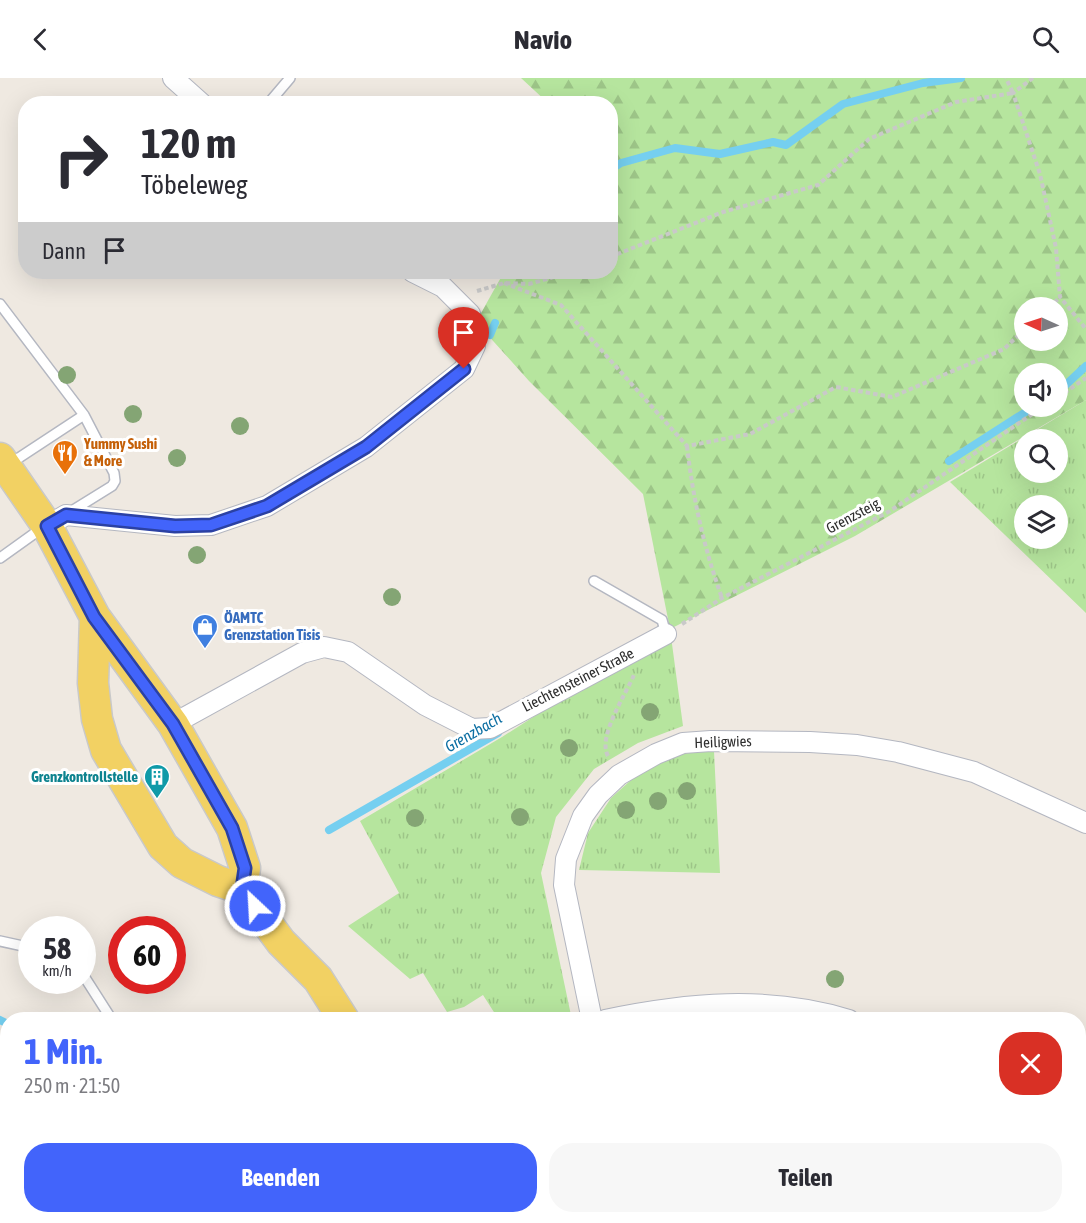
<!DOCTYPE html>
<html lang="de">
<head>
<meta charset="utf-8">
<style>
	body { margin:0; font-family:"Asap Condensed",sans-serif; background:#f7f7f7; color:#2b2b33; height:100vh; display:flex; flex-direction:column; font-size:22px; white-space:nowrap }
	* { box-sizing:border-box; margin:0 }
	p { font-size:20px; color:#7c7c81 }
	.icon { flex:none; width:33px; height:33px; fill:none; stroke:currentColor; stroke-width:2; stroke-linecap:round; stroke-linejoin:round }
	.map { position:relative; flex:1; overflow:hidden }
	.drawer { position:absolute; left:0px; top:934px; width:1086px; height:212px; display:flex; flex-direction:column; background:#fff; border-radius:24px 24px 0 0; box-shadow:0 6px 24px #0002 }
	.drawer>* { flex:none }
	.hud { position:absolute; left:18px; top:18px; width:600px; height:183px; border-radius:24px; box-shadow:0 6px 24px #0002; background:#fff; color:#2b2b33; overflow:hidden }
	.needle { width:39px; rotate:273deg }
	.fabs { position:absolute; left:1014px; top:219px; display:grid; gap:12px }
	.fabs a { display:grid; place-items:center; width:54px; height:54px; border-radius:50%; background:#fff; box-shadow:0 6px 24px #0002; font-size:30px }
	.speed { position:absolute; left:18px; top:838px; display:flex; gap:12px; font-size:30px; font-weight:700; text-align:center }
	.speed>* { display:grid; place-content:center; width:78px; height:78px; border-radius:50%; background:#fff; box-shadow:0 6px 24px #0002; line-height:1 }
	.speed small { font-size:15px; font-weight:400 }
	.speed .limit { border:9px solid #d22; background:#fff; color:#111 }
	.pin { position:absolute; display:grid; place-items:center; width:51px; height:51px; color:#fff; margin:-62px -26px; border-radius:50% 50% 50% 0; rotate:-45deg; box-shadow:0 0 6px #0007 }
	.pin .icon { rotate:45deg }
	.me { position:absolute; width:66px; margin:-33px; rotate:335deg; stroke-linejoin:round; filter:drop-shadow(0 0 4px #0008) }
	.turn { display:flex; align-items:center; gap:21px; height:126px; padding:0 24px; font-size:27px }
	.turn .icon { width:78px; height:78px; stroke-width:2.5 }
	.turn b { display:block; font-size:42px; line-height:51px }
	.then { display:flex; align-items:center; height:57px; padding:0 24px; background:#0003; gap:12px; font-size:22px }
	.round { display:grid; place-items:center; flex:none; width:63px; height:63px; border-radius:24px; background:#f7f7f7 }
	.summary { display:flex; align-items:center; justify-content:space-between; height:102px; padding:0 24px }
	h1 { font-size:36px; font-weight:700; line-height:45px; color:#4264fb }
	.primary-button { display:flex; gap:12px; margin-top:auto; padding:12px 24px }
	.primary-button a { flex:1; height:69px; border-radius:24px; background:#4264fb; color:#fff; font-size:24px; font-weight:700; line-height:69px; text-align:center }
	.primary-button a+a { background:#f7f7f7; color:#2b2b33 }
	header { display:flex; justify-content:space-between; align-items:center; height:78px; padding:0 24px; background:#fff; font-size:27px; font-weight:700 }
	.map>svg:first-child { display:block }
	.grass { fill:url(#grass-tufts); fill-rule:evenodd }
	.forest { fill:url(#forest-firs); fill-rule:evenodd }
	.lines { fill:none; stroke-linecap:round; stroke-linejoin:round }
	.stream { stroke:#75cff0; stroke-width:8 }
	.service-casing { stroke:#b4b7c1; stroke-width:12 }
	.minor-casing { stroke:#b4b7c1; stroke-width:22 }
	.primary-casing { stroke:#c9c9c9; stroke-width:33 }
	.path { stroke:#c9c9c9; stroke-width:4; stroke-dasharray:4.5 3; stroke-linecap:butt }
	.service { stroke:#fff; stroke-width:9 }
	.minor { stroke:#fff; stroke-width:20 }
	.primary { stroke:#f2d163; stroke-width:30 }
	.rail-casing { stroke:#a3a6b8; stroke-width:7 }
	.rail { stroke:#fff; stroke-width:4.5; stroke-dasharray:14; stroke-linecap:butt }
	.tree { fill:#84a574 }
	.route-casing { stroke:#2b41a3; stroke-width:15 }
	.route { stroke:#4264fb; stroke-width:10 }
	.labels { text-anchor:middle; stroke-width:6; stroke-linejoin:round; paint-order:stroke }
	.food-label { font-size:15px; font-weight:bold; fill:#c56008; stroke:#fff; text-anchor:start }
	.street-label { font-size:15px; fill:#2e2e2e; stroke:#fff }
	.shop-label { font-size:15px; font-weight:bold; fill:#366cbe; stroke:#fff; text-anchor:start }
	.culture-label { font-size:15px; font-weight:bold; fill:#0d838f; stroke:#fff; text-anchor:end }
	.water-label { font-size:16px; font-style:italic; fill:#0d6fa3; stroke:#fff }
</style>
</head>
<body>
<header><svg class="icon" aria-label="back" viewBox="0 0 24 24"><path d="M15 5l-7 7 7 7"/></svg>Navio<svg class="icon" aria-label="search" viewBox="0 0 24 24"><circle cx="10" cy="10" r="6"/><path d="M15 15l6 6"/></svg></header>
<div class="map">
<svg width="1086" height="1145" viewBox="0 0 1086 1145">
	<defs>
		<pattern id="grass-tufts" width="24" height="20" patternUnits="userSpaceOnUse" patternTransform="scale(1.5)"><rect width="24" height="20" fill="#b6e59e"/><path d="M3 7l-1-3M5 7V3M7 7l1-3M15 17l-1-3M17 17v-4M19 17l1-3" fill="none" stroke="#9dc588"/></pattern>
		<pattern id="forest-firs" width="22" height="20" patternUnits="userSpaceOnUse" patternTransform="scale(1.5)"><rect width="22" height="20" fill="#b6e59e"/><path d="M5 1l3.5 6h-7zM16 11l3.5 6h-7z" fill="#9dc588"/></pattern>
	</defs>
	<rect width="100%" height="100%" fill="#efe9e1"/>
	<path class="grass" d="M1086,322V535L950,404ZM1024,362H1058V394H1024ZM1024,428H1058V460H1024Z
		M670,551L683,648L638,665L594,691L556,739L541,795L572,942H499L483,917L464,929L447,934L423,895L410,901L348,848L399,815L360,743L502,659Z
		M714,673L720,795L579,792L588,755L611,720L640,694L678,676Z"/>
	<path class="forest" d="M521,0H1086V322L855,458L670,551L643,416L529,303L476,244L504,194H610V26L548,25ZM1024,230H1058V262H1024ZM1024,296H1058V328H1024Z"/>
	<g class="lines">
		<path class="stream" d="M610,92L621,85L675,70L720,76L773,64L786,67L843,26L923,5L961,0
			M490,257L495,245
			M1058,314L1086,288
			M949,383L1035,328
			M329,752L498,655
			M0,942L8,946"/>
		<defs>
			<path id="service" d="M268,26L290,0
				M0,226L84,337L114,395L115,403L112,408L70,434
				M8,387L84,337
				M0,480L42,450
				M594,503L662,542L666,556
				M0,863L32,870
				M82,895L112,942"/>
			<path id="minor" d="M173,0L202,26
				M47,448L66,437L175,448L211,447L267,428L366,369L464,291L475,268L470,236L443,209L413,194
				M173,646L302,575L324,569L348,574L425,627L472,651L490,650L666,556
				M592,942L564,807L566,781L583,738L598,717L619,697L656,676L683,665L711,663L810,664L857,667L898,674L974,694L1086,745
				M605,942C686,925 768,917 849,942
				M635,1138L636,1145
				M732,1138L749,1145"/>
			<path id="primary" d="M0,380L47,448L95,539L173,646L232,750L245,790L242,811
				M95,539L93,605L97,641L106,672L163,768L182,785L218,803L242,811
				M242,811L281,864L318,901L344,942
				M463,1138L466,1145"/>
		</defs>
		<use href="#service" class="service-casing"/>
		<use href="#minor" class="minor-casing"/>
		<use href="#primary" class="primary-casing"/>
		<path class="path" d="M1033,0L1013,15L1040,96L1056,170L1060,219L1086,251
			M610,179L723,134L818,107L869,61L956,24L1013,15L1006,0
			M504,205L561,227L687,368L750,356L836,309L892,319L1004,271L1024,252
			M477,213L504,205L529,206L572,194
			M1049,230L1060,219
			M1058,319L1086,300
			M687,368C693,421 704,470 722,520
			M682,546L722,520L890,433L1044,328
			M608,678C597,659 626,616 634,597
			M0,1056L8,1060
			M99,1138L105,1145"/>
		<use href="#service" class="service"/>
		<use href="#minor" class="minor"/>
		<use href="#primary" class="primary"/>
		<defs>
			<path id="rail" d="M0,1002L8,1010
				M131,1138L137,1145"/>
		</defs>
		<use href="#rail" class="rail-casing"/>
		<use href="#rail" class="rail"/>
	</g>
	<g class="tree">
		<circle cx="67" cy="297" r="9"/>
		<circle cx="133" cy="336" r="9"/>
		<circle cx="240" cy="348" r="9"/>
		<circle cx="177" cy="380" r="9"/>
		<circle cx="197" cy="477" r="9"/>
		<circle cx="392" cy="519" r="9"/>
		<circle cx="650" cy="634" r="9"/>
		<circle cx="569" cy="670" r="9"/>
		<circle cx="687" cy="713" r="9"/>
		<circle cx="658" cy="723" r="9"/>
		<circle cx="626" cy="732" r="9"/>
		<circle cx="520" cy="739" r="9"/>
		<circle cx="415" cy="740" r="9"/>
		<circle cx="835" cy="901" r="9"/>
	</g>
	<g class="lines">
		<defs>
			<path id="route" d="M255,828L242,811L245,790L232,750L173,646L94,539L47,448L66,437L175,448L211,447L267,428L366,369L464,291"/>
		</defs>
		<use href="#route" class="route-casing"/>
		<use href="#route" class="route"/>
	</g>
	<defs>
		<symbol id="restaurant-pin" viewBox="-11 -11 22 30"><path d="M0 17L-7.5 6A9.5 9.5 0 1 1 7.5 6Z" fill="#e8710a" stroke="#fff"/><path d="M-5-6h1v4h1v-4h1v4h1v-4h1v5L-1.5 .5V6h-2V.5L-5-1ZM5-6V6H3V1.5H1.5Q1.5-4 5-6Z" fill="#fff"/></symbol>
		<symbol id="shop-pin" viewBox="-11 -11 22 30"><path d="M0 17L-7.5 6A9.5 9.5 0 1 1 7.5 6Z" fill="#3f7fe0" stroke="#fff"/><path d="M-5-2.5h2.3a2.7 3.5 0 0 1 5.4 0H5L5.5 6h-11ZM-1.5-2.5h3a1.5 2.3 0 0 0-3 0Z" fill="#fff"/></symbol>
		<symbol id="building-pin" viewBox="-11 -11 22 30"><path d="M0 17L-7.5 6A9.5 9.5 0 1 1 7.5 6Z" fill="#0f9aa8" stroke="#fff"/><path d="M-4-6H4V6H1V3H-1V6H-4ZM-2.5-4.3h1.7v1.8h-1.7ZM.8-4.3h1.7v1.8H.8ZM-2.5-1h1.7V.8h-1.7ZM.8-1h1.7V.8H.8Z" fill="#fff"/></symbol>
	</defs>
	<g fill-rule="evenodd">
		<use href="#restaurant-pin" x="50" y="360" width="30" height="40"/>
		<use href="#shop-pin" x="190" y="534" width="30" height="40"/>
		<use href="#building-pin" x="142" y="684" width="30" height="40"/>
	</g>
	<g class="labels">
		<g class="food-label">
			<text x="84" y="371">Yummy Sushi<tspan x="84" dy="17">&amp; More</tspan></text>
		</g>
		<g class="street-label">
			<text transform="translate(853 438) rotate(-28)" y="5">Grenzsteig</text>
			<text transform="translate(578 602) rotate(-27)" y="5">Liechtensteiner Straße</text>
			<text transform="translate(723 664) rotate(-2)" y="5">Heiligwies</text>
		</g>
		<g class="shop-label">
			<text x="224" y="545">ÖAMTC<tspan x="224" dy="17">Grenzstation Tisis</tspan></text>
		</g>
		<g class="culture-label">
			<text x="138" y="704">Grenzkontrollstelle</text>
		</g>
		<g class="water-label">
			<text transform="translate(473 654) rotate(-30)" y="6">Grenzbach</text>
		</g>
	</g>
</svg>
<div class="fabs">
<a><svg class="needle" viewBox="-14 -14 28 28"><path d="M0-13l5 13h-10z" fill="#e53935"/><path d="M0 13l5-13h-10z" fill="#7c7c81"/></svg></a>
<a><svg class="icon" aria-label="sound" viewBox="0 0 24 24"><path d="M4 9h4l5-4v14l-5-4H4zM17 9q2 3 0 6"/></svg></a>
<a><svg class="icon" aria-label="search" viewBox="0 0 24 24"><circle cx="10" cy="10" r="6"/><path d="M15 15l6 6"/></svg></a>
<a><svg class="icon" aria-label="layers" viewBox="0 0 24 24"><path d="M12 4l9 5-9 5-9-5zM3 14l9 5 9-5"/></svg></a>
</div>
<div class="speed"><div>58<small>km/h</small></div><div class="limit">60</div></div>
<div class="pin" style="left:464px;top:291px;background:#d93025"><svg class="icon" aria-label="arrive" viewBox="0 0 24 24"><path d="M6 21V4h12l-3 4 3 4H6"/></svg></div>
<svg class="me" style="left:255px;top:828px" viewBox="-20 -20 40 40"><circle r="17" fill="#4264fb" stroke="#fff" stroke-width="3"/><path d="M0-11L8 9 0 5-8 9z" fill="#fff"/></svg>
<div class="hud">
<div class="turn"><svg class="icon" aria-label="right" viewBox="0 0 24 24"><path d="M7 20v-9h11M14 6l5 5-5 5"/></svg><div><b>120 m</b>Töbeleweg</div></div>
<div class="then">Dann<svg class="icon" aria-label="arrive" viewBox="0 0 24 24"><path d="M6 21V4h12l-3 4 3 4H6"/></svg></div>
</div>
<section class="drawer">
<div class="summary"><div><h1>1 Min.</h1><p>250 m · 21:50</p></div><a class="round" style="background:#d93025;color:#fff"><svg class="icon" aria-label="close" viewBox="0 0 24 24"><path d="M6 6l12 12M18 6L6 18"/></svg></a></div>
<div class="primary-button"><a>Beenden</a><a>Teilen</a></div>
</section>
</div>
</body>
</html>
